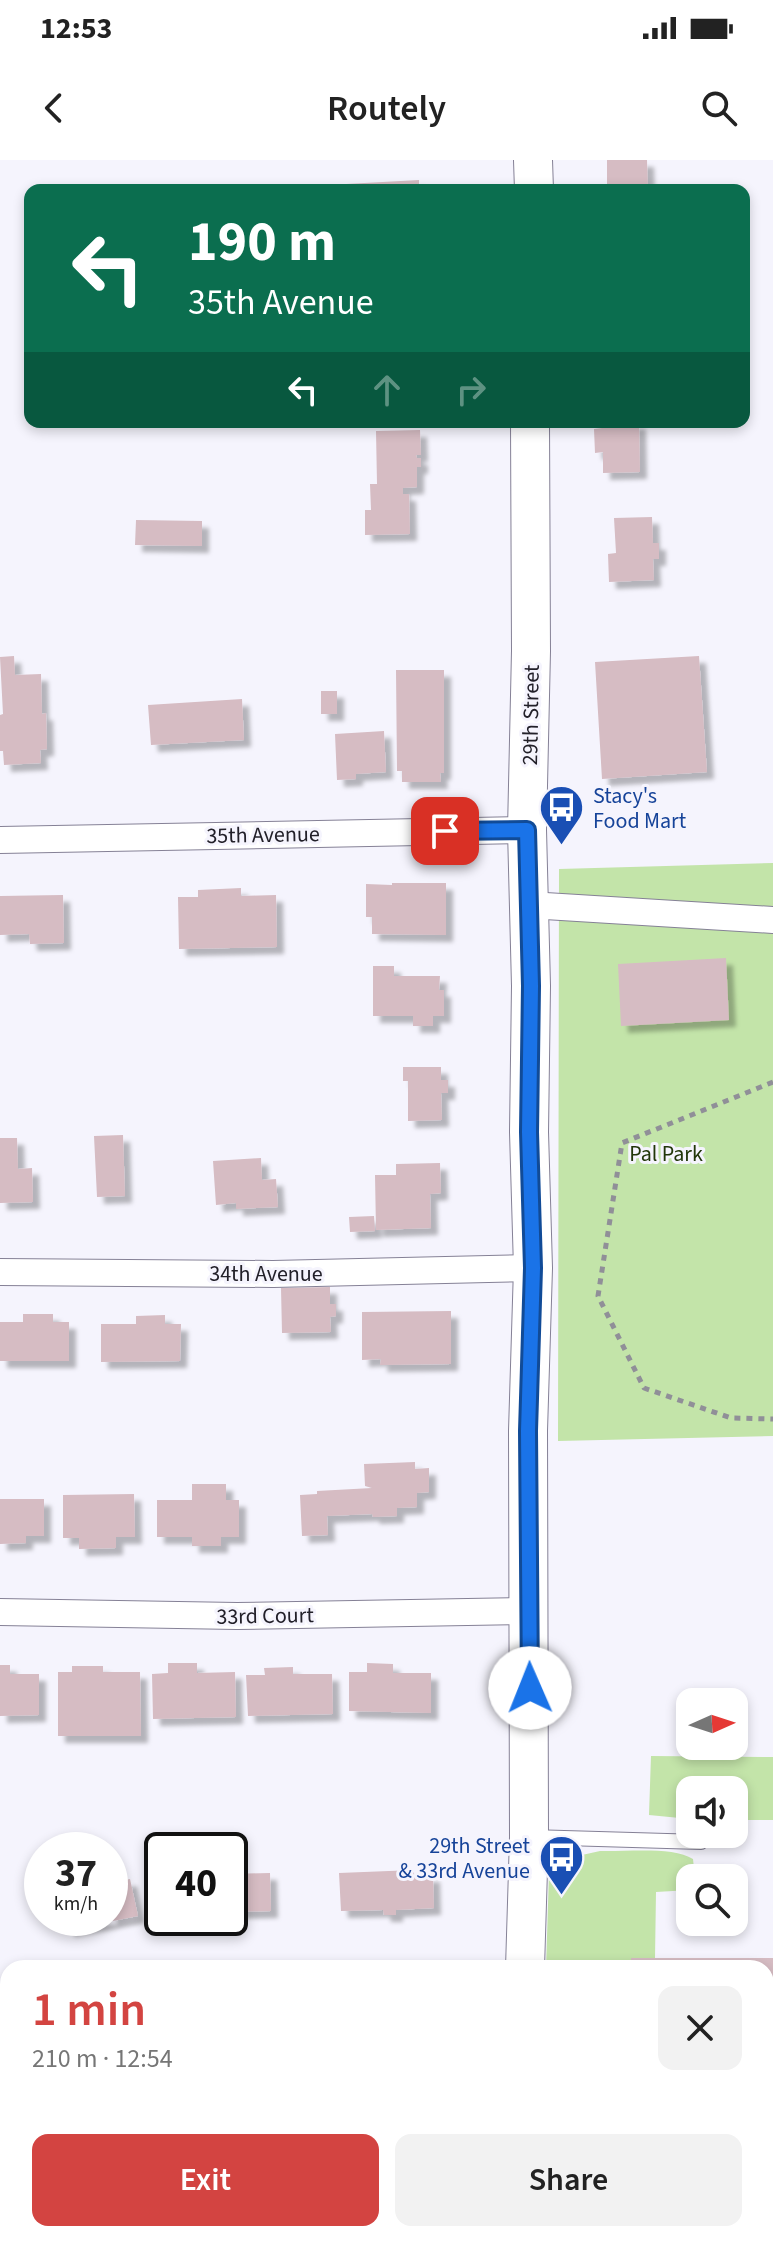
<!DOCTYPE html>
<html lang="en">
<head>
<meta charset="utf-8">
<style>
	body { margin:0; font-family:"Source Sans 3",sans-serif; background:#f2f2f2; color:#222; height:100vh; display:flex; flex-direction:column; font-size:30px; white-space:nowrap }
	* { box-sizing:border-box; margin:0 }
	p { font-size:26px; color:#767676 }
	.icon { flex:none; width:44px; height:44px; fill:none; stroke:currentColor; stroke-width:2; stroke-linecap:round; stroke-linejoin:round }
	.map { position:relative; flex:1; overflow:hidden }
	.sheet { position:absolute; left:0px; top:1800px; width:774px; height:282px; display:flex; flex-direction:column; background:#fff; border-radius:24px 24px 0 0; box-shadow:0 4px 12px #0003 }
	.sheet>* { flex:none }
	.banner { position:absolute; left:24px; top:24px; width:726px; height:244px; border-radius:16px; box-shadow:0 4px 12px #0003; background:#0b6e4f; color:#fff; overflow:hidden }
	.needle { width:52px; rotate:87deg }
	.buttons { position:absolute; left:676px; top:1528px; display:grid; gap:16px }
	.buttons a { display:grid; place-items:center; width:72px; height:72px; border-radius:16px; background:#fff; box-shadow:0 4px 12px #0003; font-size:40px }
	.speed { position:absolute; left:24px; top:1672px; display:flex; gap:16px; font-size:40px; font-weight:700; text-align:center }
	.speed>* { display:grid; place-content:center; width:104px; height:104px; border-radius:50%; background:#fff; box-shadow:0 4px 12px #0003; line-height:1 }
	.speed small { font-size:20px; font-weight:400 }
	.speed .limit { border:4px solid #111; border-radius:12px; background:#fff; color:#111 }
	.pin { position:absolute; display:grid; place-items:center; width:68px; height:68px; color:#fff; margin:-34px; border-radius:16px; box-shadow:0 4px 12px #0006 }
	.me { position:absolute; width:88px; margin:-44px; rotate:359deg; stroke-linejoin:round; filter:drop-shadow(0 0 6px #0008) }
	.turn { display:flex; align-items:center; gap:28px; height:168px; padding:0 32px; font-size:36px }
	.turn .icon { width:104px; height:104px; stroke-width:2.5 }
	.turn b { display:block; font-size:56px; line-height:68px }
	.lanes { display:flex; align-items:center; height:76px; padding:0 32px; background:#0003; justify-content:center; gap:40px; direction:ltr }
	.lanes .off { opacity:.35 }
	.round { display:grid; place-items:center; flex:none; width:84px; height:84px; border-radius:16px; background:#f2f2f2 }
	.summary { display:flex; align-items:center; justify-content:space-between; height:136px; padding:0 32px }
	h1 { font-size:48px; font-weight:600; line-height:60px; color:#d34441 }
	.primary-button { display:flex; gap:16px; margin-top:auto; padding:16px 32px }
	.primary-button a { flex:1; height:92px; border-radius:16px; background:#d34441; color:#fff; font-size:32px; font-weight:600; line-height:92px; text-align:center }
	.primary-button a+a { background:#f2f2f2; color:#222 }
	.status { display:flex; justify-content:space-between; align-items:center; height:56px; padding:0 40px; background:#fff; direction:ltr }
	.status svg { height:22px; fill:currentColor }
	header { display:flex; justify-content:space-between; align-items:center; height:104px; padding:0 32px; background:#fff; font-size:36px; font-weight:600 }
	.map>svg:first-child { display:block }
	.green { fill:#c3e4a9 }
	.building { fill:#d6bcc3; filter:url(#shadow) }
	.lines { fill:none; stroke-linecap:round; stroke-linejoin:round }
	.lane-casing { stroke:#858196; stroke-width:16 }
	.street-casing { stroke:#858196; stroke-width:28 }
	.secondary-casing { stroke:#858196; stroke-width:40 }
	.path { stroke:#908f98; stroke-width:5; stroke-dasharray:6 6; stroke-linecap:butt }
	.lane { stroke:#fff; stroke-width:14 }
	.street { stroke:#fff; stroke-width:26 }
	.secondary { stroke:#fff; stroke-width:38 }
	.route-casing { stroke:#114b97; stroke-width:20 }
	.route { stroke:#1a73e8; stroke-width:14 }
	.labels { text-anchor:middle; stroke-width:6; stroke-linejoin:round; paint-order:stroke }
	.street-label { font-size:22px; fill:#222029; stroke:#f5f4fd }
	.transit-label { font-size:22px; fill:#164399; stroke:#f5f4fd; text-anchor:start }
	.park-label { font-size:22px; fill:#213609; stroke:#f5f4fd }
</style>
</head>
<body>
<div class="status"><b>12:53</b><svg viewBox="0 0 49 12"><path d="M0 12V9h3v3zM5 12V6h3v6zM10 12V3h3v9zM15 12V0h3v12zM26 1h20v11H26zM47 4h2v5h-2z"/></svg></div>
<header><svg class="icon" aria-label="back" viewBox="0 0 24 24"><path d="M15 5l-7 7 7 7"/></svg>Routely<svg class="icon" aria-label="search" viewBox="0 0 24 24"><circle cx="10" cy="10" r="6"/><path d="M15 15l6 6"/></svg></header>
<div class="map">
<svg width="773" height="2081" viewBox="0 0 773 2081">
	<defs>
		<filter id="shadow"><feDropShadow dx="7" dy="7" stdDeviation="2" flood-color="#0004"/></filter>
	</defs>
	<rect width="100%" height="100%" fill="#f5f4fd"/>
	<path class="green" d="M773,703V1276L558,1281L559,709Z
		M651,1596L773,1597V1660H734V1630H690V1659L649,1655Z
		M600,1691C625,1692 673,1686 693,1699L695,1718H690V1730L656,1732L655,1798H631V1808H546L549,1713L573,1697Z"/>
	<path class="building" d="M607,0H647L648,30H607Z
		M419,20V30H346V24Z
		M602,262H639L640,312L603,313V292L595,293L594,269L602,268Z
		M420,270L421,295H416L417,298H421V307H417V327L403,328V334H409L410,374L365,375V350H371L370,324H377L376,271Z
		M652,357L653,383H659V399H653L654,420L609,422L608,394L616,393L614,358Z
		M136,360L202,361V386L135,385Z
		M14,496L15,515L41,514L42,554L46,553L47,589L40,590L41,603L4,605L3,591H0V555L3,554L0,497Z
		M699,496L707,612L602,619L595,502Z
		M396,510H444V613H440L441,622H402V611H397Z
		M321,531H337V554H321Z
		M242,539L244,580L151,585L148,545Z
		M384,571L386,612L356,614V619L337,620L335,574Z
		M392,723H446V775L372,774V757H366V724L392,725Z
		M241,728V736L276,735L277,787L179,789L178,737H198V730Z
		M63,735L64,783L30,784L29,774L0,775V736Z
		M726,798L729,860L621,866L618,804Z
		M373,806H394V816H440L439,830H444V856H433V866H413V856H373Z
		M403,907H441V920H448V933H441L442,960L408,961V921H403Z
		M123,975L125,1036L97,1037L94,976Z
		M0,978H17L18,1009L32,1008L33,1042L0,1043Z
		M261,998L262,1020L276,1019L278,1047L236,1049V1043L216,1045L213,1001Z
		M440,1003L441,1033L430,1034L431,1068L376,1070L375,1015H396V1004Z
		M374,1056L375,1071L350,1072L349,1057Z
		M330,1127V1144H336V1156L330,1157L331,1172L282,1173L281,1128Z
		M451,1151V1204L380,1205L381,1199L362,1200V1152Z
		M23,1154H53V1162H69V1201H0V1162H23Z
		M165,1155V1164H181L180,1201L101,1202V1164H136V1156Z
		M415,1302V1309L429,1308V1332L417,1333V1347L397,1348V1356L373,1357L372,1354L327,1356L328,1375L302,1376L300,1335L317,1334V1331L372,1328L365,1326L364,1304Z
		M192,1324H226V1340H239V1377H221V1386H192V1377H157V1340H192Z
		M134,1334L135,1377H116V1388L79,1389V1378H63V1335Z
		M0,1339H44V1376H26V1383L0,1384Z
		M168,1503H197V1513L235,1512L236,1557L153,1559L152,1514L168,1513Z
		M367,1503L393,1504V1513H431V1553L349,1551V1512H367Z
		M0,1505H10V1514H39V1555L0,1556Z
		M72,1506H103V1512H140L141,1576H58V1512H72Z
		M293,1507V1514H332L333,1554L248,1556L246,1515H265L264,1508Z
		M414,1710V1716L433,1715L434,1748L396,1750V1755H384L383,1750L341,1751L339,1713Z
		M270,1713L271,1751L230,1752V1714Z
		M130,1719L138,1756L68,1770L65,1758H110V1723Z
		M631,1798H773V1941H766V1808H631Z
		M8,2048V2074H32L33,2081H0V2049Z
		M394,2074H444L445,2081H395Z"/>
	<g class="lines">
		<defs>
			<path id="lane" d="M530,1677L701,1682
				M766,2017H773"/>
			<path id="street" d="M0,680L527,670
				M529,745L773,760
				M0,1112L273,1114L533,1108
				M0,1452L237,1456L529,1451
				M0,1868L8,1866"/>
			<path id="secondary" d="M533,0L534,30
				M525,1808L529,1677L528,1271L533,1108L529,972L531,826L527,670L531,491L530,262
				M523,2081V2074"/>
		</defs>
		<use href="#lane" class="lane-casing"/>
		<use href="#street" class="street-casing"/>
		<use href="#secondary" class="secondary-casing"/>
		<path class="path" d="M773,922L622,983L598,1136L644,1228L731,1258L773,1259
			M601,2074V2081"/>
		<use href="#lane" class="lane"/>
		<use href="#street" class="street"/>
		<use href="#secondary" class="secondary"/>
	</g>
	<g class="lines">
		<defs>
			<path id="route" d="M445,671L527,670L531,826L529,972L533,1108L528,1271L530,1528"/>
		</defs>
		<use href="#route" class="route-casing"/>
		<use href="#route" class="route"/>
	</g>
	<defs>
		<symbol id="bus-pin" viewBox="-11 -11 22 30"><path d="M0 17L-7.5 6A9.5 9.5 0 1 1 7.5 6Z" fill="#1a4fb4" stroke="#f5f4fd"/><path d="M-5-6H5V4H4V6H2V4H-2V6H-4V4H-5ZM-3.5-4V0h7V-4ZM-3.5 1.2v1.5H-2V1.2ZM2 1.2v1.5H3.5V1.2Z" fill="#fff"/></symbol>
	</defs>
	<g fill-rule="evenodd">
		<use href="#bus-pin" x="536" y="622" width="51" height="69"/>
		<use href="#bus-pin" x="536" y="1672" width="51" height="69"/>
	</g>
	<g class="labels">
		<g class="street-label">
			<text transform="translate(530 555) rotate(-89)" y="8">29th Street</text>
			<text transform="translate(263 674) rotate(-1)" y="8">35th Avenue</text>
			<text x="266" y="1121">34th Avenue</text>
			<text transform="translate(265 1455) rotate(-1)" y="8">33rd Court</text>
		</g>
		<g class="transit-label">
			<text x="593" y="643">Stacy's<tspan x="593" dy="25">Food Mart</tspan></text>
			<text x="530" y="1693" text-anchor="end">29th Street<tspan x="530" dy="25">&amp; 33rd Avenue</tspan></text>
		</g>
		<g class="park-label">
			<text x="666" y="1001">Pal Park</text>
		</g>
	</g>
</svg>
<div class="buttons">
<a><svg class="needle" viewBox="-14 -14 28 28"><path d="M0-13l5 13h-10z" fill="#e53935"/><path d="M0 13l5-13h-10z" fill="#767676"/></svg></a>
<a><svg class="icon" aria-label="sound" viewBox="0 0 24 24"><path d="M4 9h4l5-4v14l-5-4H4zM17 9q2 3 0 6"/></svg></a>
<a><svg class="icon" aria-label="search" viewBox="0 0 24 24"><circle cx="10" cy="10" r="6"/><path d="M15 15l6 6"/></svg></a>
</div>
<div class="speed"><div>37<small>km/h</small></div><div class="limit">40</div></div>
<div class="pin" style="left:445px;top:671px;background:#d93025"><svg class="icon" aria-label="arrive" viewBox="0 0 24 24"><path d="M6 21V4h12l-3 4 3 4H6"/></svg></div>
<svg class="me" style="left:530px;top:1528px" viewBox="-20 -20 40 40"><circle r="19" fill="#fff"/><path d="M0-13L10 11 0 6-10 11z" fill="#1a73e8"/></svg>
<div class="banner">
<div class="turn"><svg class="icon" aria-label="left" viewBox="0 0 24 24"><path d="M17 20v-9H6M10 6l-5 5 5 5"/></svg><div><b>190 m</b>35th Avenue</div></div>
<div class="lanes"><svg class="icon" aria-label="left" viewBox="0 0 24 24"><path d="M17 20v-9H6M10 6l-5 5 5 5"/></svg><svg class="icon off" aria-label="ahead" viewBox="0 0 24 24"><path d="M12 20V5M6 11l6-6 6 6"/></svg><svg class="icon off" aria-label="right" viewBox="0 0 24 24"><path d="M7 20v-9h11M14 6l5 5-5 5"/></svg></div>
</div>
<section class="sheet">
<div class="summary"><div><h1>1 min</h1><p>210 m · 12:54</p></div><a class="round"><svg class="icon" aria-label="close" viewBox="0 0 24 24"><path d="M6 6l12 12M18 6L6 18"/></svg></a></div>
<div class="primary-button"><a>Exit</a><a>Share</a></div>
</section>
</div>
</body>
</html>
